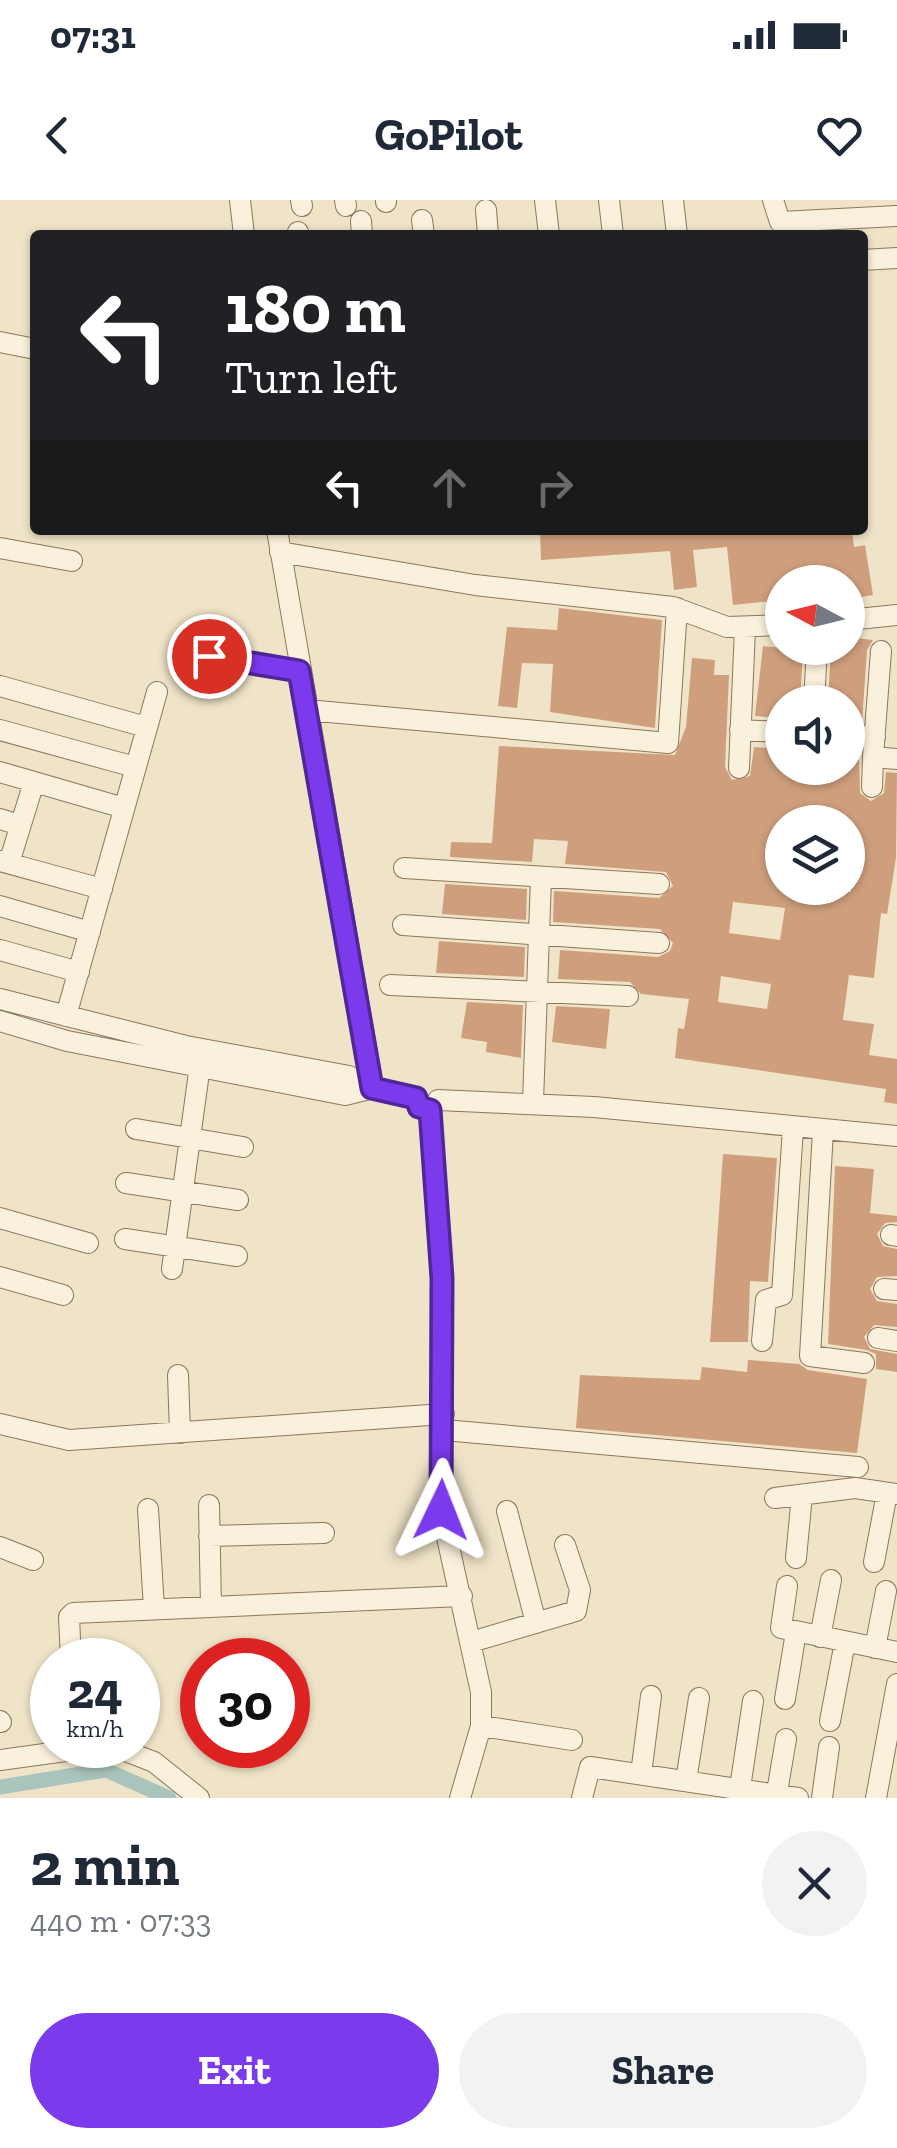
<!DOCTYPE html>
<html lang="en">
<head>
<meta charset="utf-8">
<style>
	body { margin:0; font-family:"Zilla Slab",serif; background:#f2f2f3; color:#1f2937; height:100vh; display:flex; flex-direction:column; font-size:38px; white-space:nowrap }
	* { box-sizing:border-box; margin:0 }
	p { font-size:32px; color:#747a83 }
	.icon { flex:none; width:55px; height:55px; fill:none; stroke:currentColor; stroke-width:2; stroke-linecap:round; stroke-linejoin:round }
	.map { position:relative; height:1598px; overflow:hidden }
	.panel { display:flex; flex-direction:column; background:#fff; flex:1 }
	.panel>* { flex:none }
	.hud { position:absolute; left:30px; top:30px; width:838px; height:305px; border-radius:10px; box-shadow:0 2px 8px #0004; background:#202124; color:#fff; overflow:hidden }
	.needle { width:65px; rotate:277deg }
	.fabs { position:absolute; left:765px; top:365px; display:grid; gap:20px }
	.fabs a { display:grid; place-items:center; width:100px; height:100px; border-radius:50%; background:#fff; box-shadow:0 2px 8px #0004; font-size:50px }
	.speed { position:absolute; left:30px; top:1438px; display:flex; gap:20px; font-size:50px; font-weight:700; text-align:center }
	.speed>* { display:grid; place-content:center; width:130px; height:130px; border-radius:50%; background:#fff; box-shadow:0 2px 8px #0004; line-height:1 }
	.speed small { font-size:25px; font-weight:400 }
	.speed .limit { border:15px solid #d22; background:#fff; color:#111 }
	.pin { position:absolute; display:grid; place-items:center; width:85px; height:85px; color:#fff; margin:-42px; border:5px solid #fff; border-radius:50%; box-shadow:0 2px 10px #0007 }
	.me { position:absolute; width:110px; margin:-55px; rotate:2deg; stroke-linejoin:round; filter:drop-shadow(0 0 8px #0008) }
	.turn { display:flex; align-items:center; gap:35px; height:210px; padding:0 30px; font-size:45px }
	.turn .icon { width:130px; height:130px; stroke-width:2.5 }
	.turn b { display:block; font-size:70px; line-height:85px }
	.lanes { display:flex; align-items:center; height:95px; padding:0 30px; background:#0003; justify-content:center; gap:50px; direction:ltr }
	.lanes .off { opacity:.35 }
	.round { display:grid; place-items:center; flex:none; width:105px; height:105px; border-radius:52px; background:#f2f2f3 }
	.overview { display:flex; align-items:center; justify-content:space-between; height:170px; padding:0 30px }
	h1 { font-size:60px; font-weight:700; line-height:75px }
	.action { display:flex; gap:20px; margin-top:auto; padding:20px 30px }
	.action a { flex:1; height:115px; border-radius:60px; background:#7c3aed; color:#fff; font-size:40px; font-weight:700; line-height:115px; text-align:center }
	.action a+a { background:#f2f2f3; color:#1f2937 }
	.status { display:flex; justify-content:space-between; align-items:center; height:70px; padding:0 50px; background:#fff; direction:ltr }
	.status svg { height:28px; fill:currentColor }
	header { display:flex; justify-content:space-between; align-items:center; height:130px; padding:0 30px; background:#fff; font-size:45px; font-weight:700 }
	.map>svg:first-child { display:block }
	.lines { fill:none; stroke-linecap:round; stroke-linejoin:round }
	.canal { stroke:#a9c4bc; stroke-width:15 }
	.building { fill:#cf9f7d; fill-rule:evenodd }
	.minor-casing { stroke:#8d765c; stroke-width:22 }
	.minor { stroke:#faf1dc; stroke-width:20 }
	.route-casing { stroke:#51269a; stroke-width:25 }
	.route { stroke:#7c3aed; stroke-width:18 }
</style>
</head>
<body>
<div class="status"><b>07:31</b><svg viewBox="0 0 49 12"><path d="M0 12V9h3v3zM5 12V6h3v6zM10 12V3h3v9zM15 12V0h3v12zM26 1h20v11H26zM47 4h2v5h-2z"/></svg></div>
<header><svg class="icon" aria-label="back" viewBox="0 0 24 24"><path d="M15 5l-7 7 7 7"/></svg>GoPilot<svg class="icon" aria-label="heart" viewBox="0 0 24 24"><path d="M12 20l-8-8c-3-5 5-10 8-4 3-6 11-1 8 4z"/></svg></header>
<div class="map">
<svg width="897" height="1598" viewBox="0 0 897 1598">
	<rect width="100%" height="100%" fill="#f0e4c8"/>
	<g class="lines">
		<path class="canal" d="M0,1587L106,1570L169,1598"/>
	</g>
	<path class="building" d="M540,330H852L854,347L865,345L873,395L848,399V382H782V400L733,405L727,347L693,350L697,387L674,390L670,351L541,360Z
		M559,408L662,420L655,528L550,512L553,464L522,463L517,508L498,506L507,427L557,430Z
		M848,437L873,440L867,450L862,522L848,521V502H828L831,448H848Z
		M763,446L803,450L800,502H782V518L755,516Z
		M692,458L715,460L714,475H729L725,567L732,580L750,576L754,547L782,549V568H848V555H859L860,593L871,601L884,593L886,572L897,573L896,658L887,714L881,713L874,778L849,775L843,820L874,824L869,855L897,859V904L884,902L886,889L675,858L678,828L684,829L689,799L641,794L630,782L558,779L560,750L658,757L670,751L673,743L660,729L553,722L554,691L659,698L673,686L666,672L565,664L568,641L534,639L532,662L450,657L451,642L492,643L499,546L675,555L686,527ZM782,622H852L851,692L779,688ZM733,702L785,708L780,740L729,733ZM721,776L771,784L767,809L718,802Z
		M445,684L527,689L526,720L442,714Z
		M439,741L525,747L524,777L436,773Z
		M467,802L523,805L521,858L486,852L487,842L461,838Z
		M556,806L610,809L606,849L552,842Z
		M723,954L777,958L768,1082L750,1081L748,1142H710Z
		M835,966L874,969L870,1013L897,1016V1022L885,1023L877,1034L883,1046L897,1049V1076L877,1077L870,1089L877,1101L897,1104V1127L874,1125L864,1137L870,1149L897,1154V1172L876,1169V1154L867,1150L828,1144Z
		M748,1160L799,1164L808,1170L867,1179L857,1253L576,1228L580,1175L700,1180L702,1167L747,1172Z"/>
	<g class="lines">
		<defs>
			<path id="minor" d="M240,0L244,35
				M301,0L302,6
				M345,0L346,6
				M386,0V2
				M545,0L549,35
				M609,0L613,35
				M673,0L677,35
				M773,0L780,22L897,16
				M486,10L488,35
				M422,20L424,35
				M361,21L362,35
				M298,32L299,35
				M862,60L897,58
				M0,142L35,149
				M277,330L373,888
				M0,348L72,361
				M280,352L475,385L673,407L727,427L782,425
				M848,420L897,415
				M179,450L299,471
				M881,451L873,557L897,559
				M0,486L146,527
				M814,502L817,448
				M307,510L668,543L677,408
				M0,530L135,567
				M740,530L782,532
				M848,535L875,537
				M739,568L745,428
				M0,572L124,608
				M872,587L873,557
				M0,619L20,625
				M0,661L102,689
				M9,663L34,582
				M404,668L659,684
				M0,706L90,732
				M403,725L659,743
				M0,750L79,772
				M390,785L628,796
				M0,799L186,846L349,876L373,888L416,898
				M66,816L157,492
				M0,821L67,841L345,895L373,888
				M438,900L594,907L897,936
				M533,902L541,678
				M430,910L442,1078L441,1310L481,1492V1526L460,1598
				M136,929L243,947
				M823,931L810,1156L864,1163
				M126,983L238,1000
				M0,1018L88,1043
				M891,1035L897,1036
				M125,1039L237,1056
				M172,1069L201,858
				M0,1077L63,1095
				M884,1089L897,1090
				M878,1138L897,1141
				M762,1141L766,1100L782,1095L793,928
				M178,1175L180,1233
				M0,1224L69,1240L444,1214
				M444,1230L858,1267
				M775,1298L855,1288L897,1294
				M209,1305L211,1407
				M148,1309L154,1409
				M507,1311L536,1423
				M209,1336L324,1333
				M0,1347L33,1360
				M796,1358L802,1295
				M874,1362L887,1293
				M787,1386L781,1428L897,1452
				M820,1437L831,1380
				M471,1442L576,1411L580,1390L565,1345
				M875,1448L886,1391
				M71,1460L69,1417L73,1413L462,1396
				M785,1499L796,1432
				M0,1521L1,1522
				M830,1521L845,1442
				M481,1526L572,1540
				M110,1545L154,1562L199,1598
				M0,1560L109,1545
				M641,1574L651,1496
				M686,1581L699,1498
				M740,1588L753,1501
				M582,1598L590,1567L798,1598
				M776,1598L786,1539
				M822,1598L829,1547
				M876,1598L897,1484"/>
		</defs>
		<use href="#minor" class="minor-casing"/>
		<use href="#minor" class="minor"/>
	</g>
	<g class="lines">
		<defs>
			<path id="route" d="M209,456L299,471L372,888L416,898L419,907L430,910L442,1078L441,1310"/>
		</defs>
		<use href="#route" class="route-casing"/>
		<use href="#route" class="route"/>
	</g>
</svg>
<div class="fabs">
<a><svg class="needle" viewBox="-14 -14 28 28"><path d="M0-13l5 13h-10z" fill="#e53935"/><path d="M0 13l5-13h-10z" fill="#747a83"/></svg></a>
<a><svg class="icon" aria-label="sound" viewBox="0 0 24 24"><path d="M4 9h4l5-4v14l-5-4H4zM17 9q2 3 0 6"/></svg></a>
<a><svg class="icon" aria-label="layers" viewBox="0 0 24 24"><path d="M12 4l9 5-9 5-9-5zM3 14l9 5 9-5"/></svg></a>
</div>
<div class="speed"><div>24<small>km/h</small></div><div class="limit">30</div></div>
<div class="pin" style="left:209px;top:456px;background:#d93025"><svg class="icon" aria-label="arrive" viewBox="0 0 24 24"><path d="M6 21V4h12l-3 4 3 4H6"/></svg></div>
<svg class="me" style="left:441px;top:1310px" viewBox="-20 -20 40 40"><path d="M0-17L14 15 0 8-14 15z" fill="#7c3aed" stroke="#fff" stroke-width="4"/></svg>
<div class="hud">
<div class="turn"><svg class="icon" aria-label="left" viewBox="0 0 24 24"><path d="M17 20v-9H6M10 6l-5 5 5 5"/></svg><div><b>180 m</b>Turn left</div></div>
<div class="lanes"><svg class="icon" aria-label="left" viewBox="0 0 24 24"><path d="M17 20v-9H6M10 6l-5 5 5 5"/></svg><svg class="icon off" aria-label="ahead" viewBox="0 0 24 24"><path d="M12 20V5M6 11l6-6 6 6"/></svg><svg class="icon off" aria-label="right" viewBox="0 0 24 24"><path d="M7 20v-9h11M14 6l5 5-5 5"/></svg></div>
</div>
</div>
<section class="panel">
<div class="overview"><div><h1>2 min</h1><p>440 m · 07:33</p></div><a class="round"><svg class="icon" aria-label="close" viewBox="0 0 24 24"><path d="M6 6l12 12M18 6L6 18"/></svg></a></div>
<div class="action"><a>Exit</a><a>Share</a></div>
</section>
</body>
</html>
